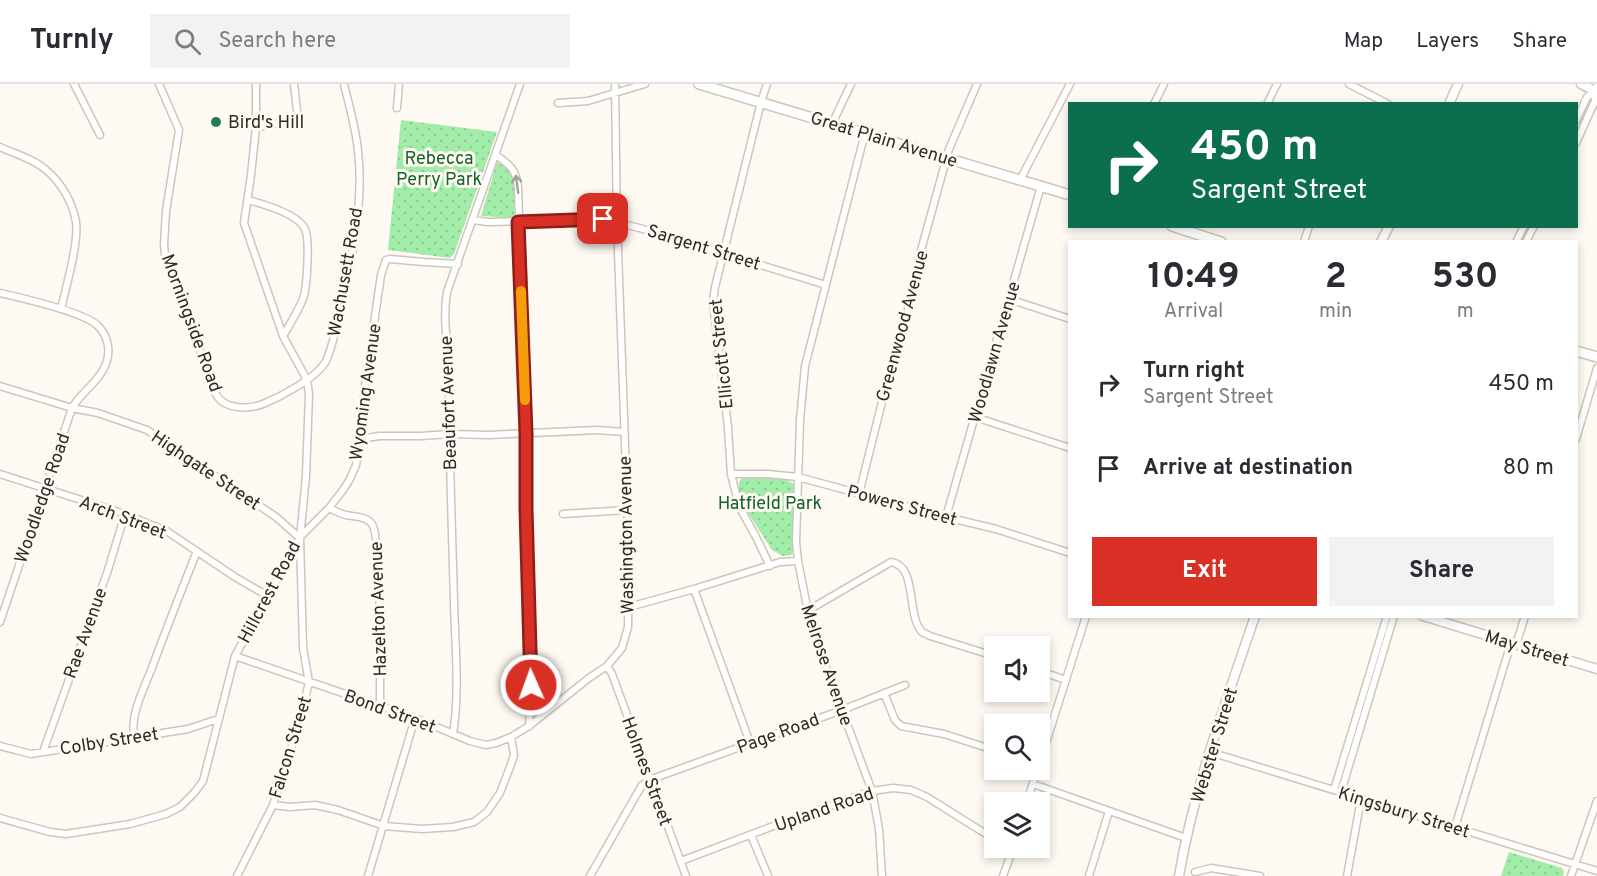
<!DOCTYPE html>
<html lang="en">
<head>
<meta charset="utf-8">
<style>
	body { margin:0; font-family:Overpass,sans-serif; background:#f2f2f3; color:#2b2b33; height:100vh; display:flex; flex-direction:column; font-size:22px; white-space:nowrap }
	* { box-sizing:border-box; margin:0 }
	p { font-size:20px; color:#7c7c81 }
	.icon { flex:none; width:33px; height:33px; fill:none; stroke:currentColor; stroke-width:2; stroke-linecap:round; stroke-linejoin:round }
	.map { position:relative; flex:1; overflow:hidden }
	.side { position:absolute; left:1068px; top:156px; width:510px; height:378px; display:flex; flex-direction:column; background:#fff; border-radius:0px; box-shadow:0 3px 9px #0003 }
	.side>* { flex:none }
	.guide { position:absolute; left:1068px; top:18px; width:510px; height:126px; border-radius:0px; box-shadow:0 3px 9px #0003; background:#0b6e4f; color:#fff; overflow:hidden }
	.fabs { position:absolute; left:984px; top:552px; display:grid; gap:12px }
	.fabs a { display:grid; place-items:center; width:66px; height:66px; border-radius:0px; background:#fff; box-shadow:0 3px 9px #0003; font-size:30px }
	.pin { position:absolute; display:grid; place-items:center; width:51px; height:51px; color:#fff; margin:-26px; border-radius:12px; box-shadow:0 3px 9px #0006 }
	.me { position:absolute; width:66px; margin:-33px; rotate:358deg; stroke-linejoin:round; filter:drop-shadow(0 0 4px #0008) }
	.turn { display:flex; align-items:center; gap:21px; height:126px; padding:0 24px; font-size:27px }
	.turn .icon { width:78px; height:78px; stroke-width:2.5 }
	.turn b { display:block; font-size:42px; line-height:51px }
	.eta { display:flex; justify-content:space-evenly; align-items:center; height:102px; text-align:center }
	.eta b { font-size:36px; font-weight:700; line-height:42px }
	.cta { display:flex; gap:12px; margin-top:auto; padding:12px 24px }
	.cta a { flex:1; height:69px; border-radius:0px; background:#d93025; color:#fff; font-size:24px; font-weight:700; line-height:69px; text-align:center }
	.cta a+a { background:#f2f2f3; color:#2b2b33 }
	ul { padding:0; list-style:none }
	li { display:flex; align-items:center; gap:18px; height:84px; padding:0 24px }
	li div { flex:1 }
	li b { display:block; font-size:22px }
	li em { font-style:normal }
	header { display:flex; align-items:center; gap:36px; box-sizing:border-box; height:84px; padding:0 30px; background:#fff; border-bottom:2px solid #e1e1e2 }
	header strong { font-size:28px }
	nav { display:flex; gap:33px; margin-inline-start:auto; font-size:21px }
	.search { width:420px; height:54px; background:#f2f2f3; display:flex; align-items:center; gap:15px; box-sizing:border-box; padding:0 21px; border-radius:0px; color:#7c7c81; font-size:22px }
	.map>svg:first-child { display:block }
	.green { fill:url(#green-dots) }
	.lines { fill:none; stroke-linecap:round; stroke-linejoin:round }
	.minor-casing { stroke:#cec6ba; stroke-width:9 }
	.tertiary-casing { stroke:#cec6ba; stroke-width:11 }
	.secondary-casing { stroke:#cec6ba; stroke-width:12 }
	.minor { stroke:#fff; stroke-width:6 }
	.tertiary { stroke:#fff; stroke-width:8 }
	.secondary { stroke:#fff; stroke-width:9 }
	.oneway { stroke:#a1a09d }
	.route-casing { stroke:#8d1f18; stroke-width:15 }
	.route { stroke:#d93025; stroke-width:10 }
	.slow { stroke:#f59e0b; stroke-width:10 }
	.poi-dot { fill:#217c52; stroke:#fef9f2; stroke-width:2 }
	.labels { text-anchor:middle; stroke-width:6; stroke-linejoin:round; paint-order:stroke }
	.poi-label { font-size:18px; fill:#2e2b26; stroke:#fef9f2; text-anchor:start }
	.street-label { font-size:18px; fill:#2e2b26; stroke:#fef9f2 }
	.park-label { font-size:18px; fill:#156226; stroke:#fef9f2 }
</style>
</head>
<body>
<header>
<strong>Turnly</strong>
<div class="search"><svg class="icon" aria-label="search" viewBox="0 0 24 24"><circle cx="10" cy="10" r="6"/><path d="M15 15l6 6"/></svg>Search here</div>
<nav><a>Map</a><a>Layers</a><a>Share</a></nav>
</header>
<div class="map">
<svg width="1597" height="792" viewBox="0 0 1597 792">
	<defs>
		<pattern id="green-dots" width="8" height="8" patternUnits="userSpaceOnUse" patternTransform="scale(1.5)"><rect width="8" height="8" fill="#a2eca9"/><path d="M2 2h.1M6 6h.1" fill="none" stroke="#8ccb91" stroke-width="1.8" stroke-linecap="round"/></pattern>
	</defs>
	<rect width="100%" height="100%" fill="#fef9f2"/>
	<path class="green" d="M401,36L497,48L454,170L450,174L388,166Z
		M497,78L512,88L514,103V134L481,132Z
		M743,393C757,393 786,389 795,402L794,465L791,471L783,472L772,466L745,424L739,407V398Z
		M1509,768L1562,784L1564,788L1563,792H1501Z"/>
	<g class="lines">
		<defs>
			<path id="minor" d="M74,0L100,51
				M159,0L179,46L166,127L164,160L165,171C175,196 187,221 195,247C201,267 205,294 217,312C226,326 249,325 263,320C280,313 317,294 326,277C334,260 337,238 341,220C353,173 364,116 358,67C356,44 349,22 344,0
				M767,0L761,18L715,203L713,218L728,343L731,390L739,422L756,453L770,482
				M1349,0L1388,20
				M558,19L588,17L645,0
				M1154,20L1164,0
				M1267,20L1277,0
				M397,24L399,0
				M1576,37L1587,13L1595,7L1597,2
				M832,40L851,0
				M256,43L298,36L294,0
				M865,49L805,282L800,336L796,458L798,477L811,543L872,707L879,745L882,792
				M1576,59L1595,17V7
				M0,63C15,70 34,75 46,86C61,98 73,119 76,138C79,158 66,203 61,225
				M496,71C510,81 516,85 518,103L526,349V425L531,601L529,642
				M1020,96L1070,0
				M248,116C263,120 298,130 305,145C310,156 307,204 303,215C298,227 290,240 283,252
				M473,136L488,138L603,135L643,145L826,201
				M1304,158L1309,142
				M1516,158L1524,142
				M1526,158L1534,142
				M0,209C22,214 81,227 97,241C108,251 111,267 106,280C99,298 81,308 72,324L0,538
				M1009,215L1070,235
				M0,302L72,324L98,329L147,346L276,433L300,454
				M975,333L1070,364
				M360,355L379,352H421L449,350L489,351L597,346L624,348
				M1576,355L1597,284
				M0,390L125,430L168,448L235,493L268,512
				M731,390H768L798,393L946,433L996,445L1070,469
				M859,410L882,318L906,235L920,170L949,65L977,0
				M329,424C334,426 340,430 346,431C355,433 366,432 372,440C382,454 380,595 380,622
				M563,430L627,426
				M946,433L1041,102
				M300,453L329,424L343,406L350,395L356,381L360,355L365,301L381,191L386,176L390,175L424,178L458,180
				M694,505L750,659
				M629,523L694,505L780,478L798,477
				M807,527L891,478C918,482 906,531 922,548C924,549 928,551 930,552L994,572
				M1516,561L1525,532
				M235,572L415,634L470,657L486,661L496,659L511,653
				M607,582L612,590L686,792
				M1040,587L1066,596
				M884,609L895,636L901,642L944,650L994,666
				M453,650C460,607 455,562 454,518C452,443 449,369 449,294C449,265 442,237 447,208L520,0
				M134,653C130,629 145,603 153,581C167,543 182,505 197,467
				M0,662L31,670L188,645L218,635
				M43,668L108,486L125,430
				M1210,668L1597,787
				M1040,678L1086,532
				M1033,700L1186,754
				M1334,706L1387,532
				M1341,708L1394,532
				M1027,718L1037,686
				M273,721L290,723L315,721L338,726L384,742L422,745L453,743L474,738L487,728L500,709L510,683L514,671L511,653L529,642L589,594L607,582L622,564L628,543L629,471L617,139L615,0
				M0,734L50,748L66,750L130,740L166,730L180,723L194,709L203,697L235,572L300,454L306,392L309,310L307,296L283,252L244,139L251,91L256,43V0
				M1455,743L1511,559
				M751,751L768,792
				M681,777L776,741L872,707L893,704L911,706L927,713L994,755
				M1195,788L1211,784L1260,792
				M237,792L273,721L300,637L309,598L303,564L300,454
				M368,792L415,634
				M590,792L642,701L652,695L842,626L905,601
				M1003,792L1013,764
				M1089,792L1109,727
				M1347,792L1361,715
				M1571,792L1597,717"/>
			<path id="tertiary" d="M1581,0L1597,8
				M1449,20L1458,0
				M1381,158L1389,142
				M1423,532L1597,585
				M1179,792C1194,703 1226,618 1255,532"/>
			<path id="secondary" d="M699,0L1070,111
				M1172,142L1221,158
				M1576,267L1597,273"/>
		</defs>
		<use href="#minor" class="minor-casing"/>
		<use href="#tertiary" class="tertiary-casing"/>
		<use href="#secondary" class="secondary-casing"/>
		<use href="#minor" class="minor"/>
		<use href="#tertiary" class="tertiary"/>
		<use href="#secondary" class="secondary"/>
	</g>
	<defs><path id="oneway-shaft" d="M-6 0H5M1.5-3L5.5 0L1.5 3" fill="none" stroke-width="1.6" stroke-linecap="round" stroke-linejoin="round" transform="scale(1.5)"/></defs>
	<use class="oneway" href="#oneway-shaft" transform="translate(517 100) rotate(-98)"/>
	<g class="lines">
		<defs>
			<path id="route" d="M531,601L526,425V349L518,138L603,135"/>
		</defs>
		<use href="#route" class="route-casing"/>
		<use href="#route" class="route"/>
		<path class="slow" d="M521,207L525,316"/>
	</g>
	<circle class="poi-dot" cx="216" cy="38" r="6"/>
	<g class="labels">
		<g class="poi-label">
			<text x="228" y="44">Bird's Hill</text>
		</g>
		<g class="street-label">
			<text transform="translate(884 55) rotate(17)" y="6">Great Plain Avenue</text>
			<text transform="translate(704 163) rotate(17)" y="6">Sargent Street</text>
			<text transform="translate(345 188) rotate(-80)" y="6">Wachusett Road</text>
			<text transform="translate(192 239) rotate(70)" y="6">Morningside Road</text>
			<text transform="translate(902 242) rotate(-75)" y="6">Greenwood Avenue</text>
			<text transform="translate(994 268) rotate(-74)" y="6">Woodlawn Avenue</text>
			<text transform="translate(721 270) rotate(-96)" y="6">Ellicott Street</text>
			<text transform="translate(365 308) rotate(-82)" y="6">Wyoming Avenue</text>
			<text transform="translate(448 319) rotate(-92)" y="6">Beaufort Avenue</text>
			<text transform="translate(206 386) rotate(34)" y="6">Highgate Street</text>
			<text transform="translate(42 414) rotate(-71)" y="6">Woodledge Road</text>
			<text transform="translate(902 421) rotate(15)" y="6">Powers Street</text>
			<text transform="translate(123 433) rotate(21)" y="6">Arch Street</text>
			<text transform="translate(626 451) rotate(-91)" y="6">Washington Avenue</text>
			<text transform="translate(269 508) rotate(-62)" y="6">Hillcrest Road</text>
			<text transform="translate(378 525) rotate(-92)" y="6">Hazelton Avenue</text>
			<text transform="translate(85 549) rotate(-70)" y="6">Rae Avenue</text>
			<text transform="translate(1527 564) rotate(17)" y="6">May Street</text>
			<text transform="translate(827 581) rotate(71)" y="6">Melrose Avenue</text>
			<text transform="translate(390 627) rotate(20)" y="6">Bond Street</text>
			<text transform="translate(778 649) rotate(-20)" y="6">Page Road</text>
			<text transform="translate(109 657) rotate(-9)" y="6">Colby Street</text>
			<text transform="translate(1214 661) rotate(-73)" y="6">Webster Street</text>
			<text transform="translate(290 663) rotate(-73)" y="6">Falcon Street</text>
			<text transform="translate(647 687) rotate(70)" y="6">Holmes Street</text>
			<text transform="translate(824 725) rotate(-19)" y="6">Upland Road</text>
			<text transform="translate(1404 728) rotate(17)" y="6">Kingsbury Street</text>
		</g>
		<g class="park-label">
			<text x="439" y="80">Rebecca<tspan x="439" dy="21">Perry Park</tspan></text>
			<text x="770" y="425">Hatfield Park</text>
		</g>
	</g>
</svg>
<div class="fabs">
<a><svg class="icon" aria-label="sound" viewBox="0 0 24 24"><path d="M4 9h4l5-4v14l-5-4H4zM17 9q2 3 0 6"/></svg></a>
<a><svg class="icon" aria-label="search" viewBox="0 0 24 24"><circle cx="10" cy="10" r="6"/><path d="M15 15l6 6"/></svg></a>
<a><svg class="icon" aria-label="layers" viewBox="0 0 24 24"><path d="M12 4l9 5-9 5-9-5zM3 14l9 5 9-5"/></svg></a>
</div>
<div class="pin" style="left:603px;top:135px;background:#d93025"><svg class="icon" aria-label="arrive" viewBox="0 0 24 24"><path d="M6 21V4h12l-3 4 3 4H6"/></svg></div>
<svg class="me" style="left:531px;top:601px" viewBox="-20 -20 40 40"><circle r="17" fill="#d93025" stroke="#fff" stroke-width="3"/><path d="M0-11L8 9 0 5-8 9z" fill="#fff"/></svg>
<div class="guide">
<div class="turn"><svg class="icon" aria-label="right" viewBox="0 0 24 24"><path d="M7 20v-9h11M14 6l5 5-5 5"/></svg><div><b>450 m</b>Sargent Street</div></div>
</div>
<section class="side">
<div class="eta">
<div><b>10:49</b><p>Arrival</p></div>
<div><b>2</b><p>min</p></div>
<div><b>530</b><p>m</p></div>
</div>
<ul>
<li><svg class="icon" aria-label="right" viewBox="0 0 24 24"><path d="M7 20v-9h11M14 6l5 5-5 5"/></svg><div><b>Turn right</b><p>Sargent Street</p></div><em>450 m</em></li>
<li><svg class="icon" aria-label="arrive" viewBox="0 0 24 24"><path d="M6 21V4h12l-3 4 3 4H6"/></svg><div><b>Arrive at destination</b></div><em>80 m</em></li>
</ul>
<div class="cta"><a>Exit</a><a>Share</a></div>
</section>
</div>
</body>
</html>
